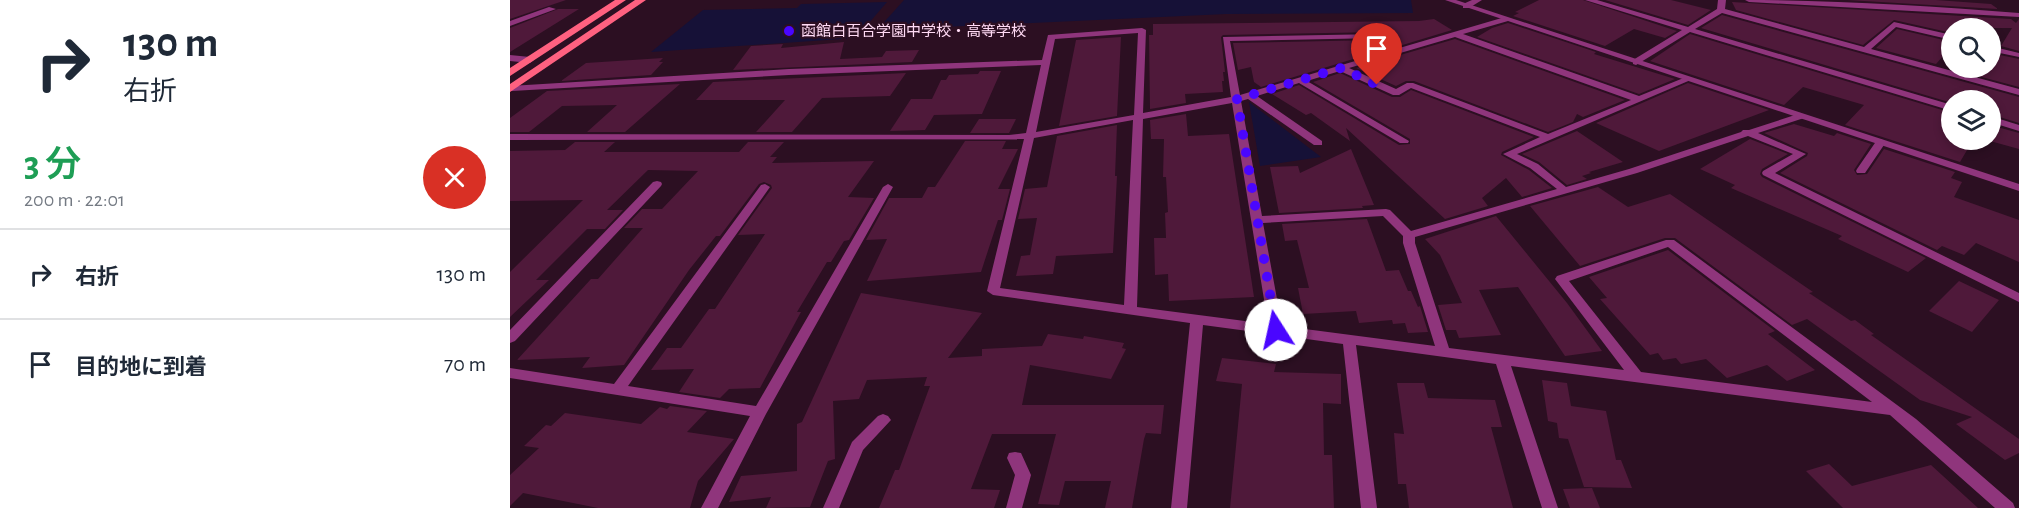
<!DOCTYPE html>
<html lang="ja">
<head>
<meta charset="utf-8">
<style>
	body { margin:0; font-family:"Alegreya Sans","Noto Sans JP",sans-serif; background:#f2f2f3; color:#1f2937; height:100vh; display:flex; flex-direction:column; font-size:22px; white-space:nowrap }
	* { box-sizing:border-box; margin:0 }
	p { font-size:20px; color:#747a83 }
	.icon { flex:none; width:33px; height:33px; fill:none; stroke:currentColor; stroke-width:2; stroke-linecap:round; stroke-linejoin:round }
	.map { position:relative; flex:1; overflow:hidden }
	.drawer { display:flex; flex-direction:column; background:#fff; width:510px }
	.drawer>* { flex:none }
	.hud { background:#fff; color:#1f2937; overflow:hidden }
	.controls { position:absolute; left:1431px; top:18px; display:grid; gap:12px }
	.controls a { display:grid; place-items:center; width:60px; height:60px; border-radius:50%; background:#fff; box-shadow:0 3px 9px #0003; font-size:30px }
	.pin { position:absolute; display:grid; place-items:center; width:51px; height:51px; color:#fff; margin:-62px -26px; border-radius:50% 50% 50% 0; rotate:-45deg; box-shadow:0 0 6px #0007 }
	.pin .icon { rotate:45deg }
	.me { position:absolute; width:66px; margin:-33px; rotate:350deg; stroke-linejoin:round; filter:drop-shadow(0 0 4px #0008) }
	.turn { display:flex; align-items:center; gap:21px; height:126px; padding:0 24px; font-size:27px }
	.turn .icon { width:78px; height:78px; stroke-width:2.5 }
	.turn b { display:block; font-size:42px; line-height:51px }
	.round { display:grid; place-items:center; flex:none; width:63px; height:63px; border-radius:32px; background:#f2f2f3 }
	.overview { display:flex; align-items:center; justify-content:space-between; height:102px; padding:0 24px }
	h1 { font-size:36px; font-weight:600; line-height:45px; color:#1e9e55 }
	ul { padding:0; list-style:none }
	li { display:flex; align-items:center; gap:18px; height:90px; padding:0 24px; border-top:2px solid #e0e1e3 }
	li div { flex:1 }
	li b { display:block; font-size:22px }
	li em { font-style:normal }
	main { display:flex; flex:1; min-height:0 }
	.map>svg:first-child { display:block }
	.green { fill:#161137 }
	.building { fill:#4f193a }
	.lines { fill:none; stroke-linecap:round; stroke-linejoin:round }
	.minor { fill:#8f357c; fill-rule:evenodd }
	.tertiary { fill:#8f357c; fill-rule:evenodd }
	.primary { fill:#ff6180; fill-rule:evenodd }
	.route { stroke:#4a06ff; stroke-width:10; stroke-dasharray:0 18 }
	.poi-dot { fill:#4a06ff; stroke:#2c0f22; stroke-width:2 }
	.labels { text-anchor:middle; stroke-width:4.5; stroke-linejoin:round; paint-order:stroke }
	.far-poi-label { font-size:15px; fill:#ffdaf4; stroke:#2c0f22; text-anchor:start }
</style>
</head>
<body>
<main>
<section class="drawer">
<div class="hud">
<div class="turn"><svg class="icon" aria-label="right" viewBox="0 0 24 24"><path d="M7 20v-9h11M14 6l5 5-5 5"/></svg><div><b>130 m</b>右折</div></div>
</div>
<div class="overview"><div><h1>3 分</h1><p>200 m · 22:01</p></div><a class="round" style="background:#d93025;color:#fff"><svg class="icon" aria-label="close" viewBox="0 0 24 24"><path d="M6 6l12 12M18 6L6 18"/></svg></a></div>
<ul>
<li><svg class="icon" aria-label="right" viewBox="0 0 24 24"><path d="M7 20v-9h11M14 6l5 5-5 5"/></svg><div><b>右折</b></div><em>130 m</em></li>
<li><svg class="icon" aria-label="arrive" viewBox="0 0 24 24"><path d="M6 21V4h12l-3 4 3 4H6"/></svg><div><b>目的地に到着</b></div><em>70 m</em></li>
</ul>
</section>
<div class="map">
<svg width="1509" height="508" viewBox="0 0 1509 508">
	<rect width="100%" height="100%" fill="#2c0f22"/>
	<path class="green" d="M394,0H901L903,13L716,14L367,30Z
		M377,2L346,38L141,52L193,10L287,8L291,4Z
		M739,102L811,157L750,166Z"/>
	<path class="building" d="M0,0H56L0,19Z
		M1029,0H1073L1167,31L1155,38L1124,29L1095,46L1003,16L1009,13L1005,12Z
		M1095,0H1161L1201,10L1178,25Z
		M1337,0H1426L1481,4L1488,9Z
		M1222,2L1501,19L1506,23L1509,19V51L1491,46L1502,28H1442V33L1384,20L1353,45L1226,10Z
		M48,9H69L0,52V28Z
		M1212,15L1509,97V123L1480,114V100H1442V103L1191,28Z
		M924,19L942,30L886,47L872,32L713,35L711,37L715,72H713L714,81H712L713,92L675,94L676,103L640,109L639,35H643V24L909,21Z
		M998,23L1086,52L1084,54L1165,79L1129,94L967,37L982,28Z
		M1387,29L1442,42V46L1426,64L1366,48Z
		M1180,34L1442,113V140H1463L1450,162L1335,125L1354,105L1293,87L1274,105L1140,61Z
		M611,37L607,116L549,126L566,40Z
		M945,39L1115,100L1073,117L1067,114L1063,122L1038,132L904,81H896L886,86L846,68Z
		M867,40L873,50L751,87L744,82L741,67L728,70L723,43Z
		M334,42L330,59L372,57L376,51L409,50L402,62L223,70L241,46L273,44L271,48Z
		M1485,54L1509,59V87L1438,68H1480V62Z
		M153,58L149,62H153L141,75L51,81L76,63Z
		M470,71H491L472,114L424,115L415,130L380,131L401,99H422L431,80H436L439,75L468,74Z
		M396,73L380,96L312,98L282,132H246L275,100H186L203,82Z
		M830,73L882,97H890L901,90L1024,137L992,152L991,155L1019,170L1042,188L1012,197L996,178L972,198L978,206L935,219L836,128L840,141L801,113L796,115L762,94L789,85L889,145L900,144V139L803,82Z
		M1178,83L1259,110L1149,151L1086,123Z
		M170,84L115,132H77L107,105L52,106L19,132H0V118L37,91Z
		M676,114L678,136L719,134L744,297L659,301L658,274L645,275L644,238H656L655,213L658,212L656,177H653L654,139H641L640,120Z
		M469,119H506L499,133H460Z
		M1284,124L1324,136L1327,133L1361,144L1344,170L1347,175L1357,174L1374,149L1445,172L1441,178L1452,182L1444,197L1509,220V262L1466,243L1454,255L1432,246L1427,250L1270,173L1297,156L1298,153L1254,133Z
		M607,125L605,176H607L603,253L546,256L543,274L506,276L511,256L520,255L527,218L508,219L515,189L537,187L547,136Z
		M1480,125L1509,133V149L1480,141Z
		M1067,131L1113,162L1079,172L1081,173L1072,176L1077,179L1057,185L1029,162L1012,154Z
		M1240,139L1278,154L1252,169L1250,174L1252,177L1416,258L1398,272L1328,239L1332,236L1221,188L1225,185L1190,169Z
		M455,141H496L492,149H508L488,189H500L492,220H488L471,272L357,281L377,239L356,240L379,198H412L418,187H425Z
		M65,142H105L94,152H229L238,142H274L260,157H267L262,163L364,161L338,197L364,198L339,240L334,241L321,262H317L287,312H291L250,388L219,389L210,398L169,392L184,369L141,370L157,348H171L199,309H205L255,234L228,235L262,188L261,185L254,182L249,184L210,236H206L179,270L114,365L72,368L80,357L7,360L81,279H88L133,228H114L132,209H152L188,171L138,170L97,210H113L95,229H77L26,280H39L0,317V272L73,200L0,201V151L55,150Z
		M841,149L864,205L852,206L853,208L769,213L760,167L788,166L790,173Z
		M1088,187L1118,207L1160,194L1303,292L1299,293L1341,321L1345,320L1364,334L1361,335L1509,439V453L1495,460L1446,424L1462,417L1410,400L1297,319L1282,325L1165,238H1155L1070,266L1020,206Z
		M986,216L1057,303L1092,351L1055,356L1008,287L969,290L991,335L949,338L946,330H936L928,305L952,303L930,255L915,239Z
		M857,219L876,271L889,270L898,291H901L908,307L910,306L918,332L898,333L895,323L883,324L882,320L849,323L846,311L793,314L788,288H799L787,240L775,241L772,224Z
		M1158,250L1265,331L1258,334L1305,370L1277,381L1257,365L1217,378L1196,359L1171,364L1166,358L1153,360L1148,353L1140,355L1090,299L1097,298L1079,277Z
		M1449,281L1489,300L1462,332L1419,311Z
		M351,293L472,313L438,358L472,356V349L532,346L538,334L573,339L574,336L614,343L612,348L616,349L601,379L520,365L512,405H654L651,434L636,433L634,439L622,508H595L601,481H555L549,505L528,504L546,434H482L461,489L490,490L484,508H369L385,470H389L420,386H414L417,377L357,380L349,399L323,401L325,459L318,461L300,507L256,508L261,497L219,502L231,476L287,471V424L292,422Z
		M712,358L766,364L764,372L831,374V404L813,403L814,455H822L824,508H720L732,384L706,381Z
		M1032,380L1057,383L1061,406L1096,411L1106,460H1111L1122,488L1074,487L1058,439L1049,438L1047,423L1038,421Z
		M887,383H914L918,398L985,400L992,427H981L1003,508H899L896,484H888L884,433L894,434Z
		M160,406L197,411L177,432L224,439L188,481L180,508H88L13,493L0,506V475L29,448L14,446L36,425L41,426L55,413L131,424L150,407L157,409Z
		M1319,464L1342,486L1421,465L1468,508H1333L1296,471Z
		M1082,488L1090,508H1060L1053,489Z"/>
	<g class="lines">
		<path class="minor" d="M962,0H972L959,8H953V4Z
			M1075,0H1087L1178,27L1207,9L1208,0H1216L1215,9L1354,47L1384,22L1442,35V40L1386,27L1361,49L1509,89V95L1212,13L1185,29L1442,105V111L1180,32L1126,65L1123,64V60L1172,30Z
			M1235,0C1326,0 1418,6 1509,13V17L1239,2Z
			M39,7L46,9L0,26V21Z
			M995,17L999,19L998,21L953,34L1129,96L1176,77L1183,79L1007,154L1028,164L1056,187L1119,169L1231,132L1233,130H1239L1288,114H1294V118L1248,133L1296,154L1265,173L1509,293V302L1253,175L1252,173L1253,171L1283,154L1238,136L1127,173L905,237V243L939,348L1114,370L1045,279L1047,276L1156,240H1164L1406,419L1503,503L1505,508H1485L1380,415L1001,366L1048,508H1032L986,364L846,345L867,508H851L833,344L693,325L677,508H661L680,323L483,295L477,291L514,139L0,140V134L499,135L516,133L531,65L279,75L2,91L0,90V86L279,69L532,60L538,35L632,28L636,30L633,113L721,97L713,37L872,34C877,35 879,45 886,49ZM628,33L624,115L526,132L545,39ZM945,37L1121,100L1038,134L903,83H897L886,89L839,68ZM869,38L873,48L879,51L730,95L720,41ZM830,71L883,95H889L901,88L1030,137L993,154L1020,168L1047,189L901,231L880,210L876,209L752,216L731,101L738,99L804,145H812V141L747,96L789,83L890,143H898L899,141L797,81ZM722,103L758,324L627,307L633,119ZM623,120L614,305L490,288L524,138ZM873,216L893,236V243L925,346L772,326L753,223ZM1158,247L1362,402L1131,372L1059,281Z
			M1480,46L1509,53V57L1480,51Z
			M0,55L20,57L24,60L20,63L0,61Z
			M1480,116L1509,125V131L1480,122Z
			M1371,139L1376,142L1355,173H1347L1346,171L1347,169L1367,140Z
			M147,181L151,182L152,184L151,186L5,341L0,343V330L143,182Z
			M255,184L260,187L118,386L246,406L373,187L378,184L383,187L256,414L208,508H191L240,416L0,378V368L104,384L251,185Z
			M373,414L378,416L381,420L353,450L329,508H313L342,442L368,416Z
			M505,452L511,453L521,475L512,508H496L505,475L497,458L499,453Z"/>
		<path class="tertiary" d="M935,0H946L1509,184V191Z"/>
		<path class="primary" d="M105,0H116L0,76V68Z
			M125,0H136L0,92V84Z"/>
	</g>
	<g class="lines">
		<path class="route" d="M766,330L727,99L831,68L867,85"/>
	</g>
	<circle class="poi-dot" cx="279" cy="31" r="6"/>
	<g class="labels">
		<g class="far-poi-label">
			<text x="291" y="36">函館白百合学園中学校・高等学校</text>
		</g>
	</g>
</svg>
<div class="controls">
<a><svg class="icon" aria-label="search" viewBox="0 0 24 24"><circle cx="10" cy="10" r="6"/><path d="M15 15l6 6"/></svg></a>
<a><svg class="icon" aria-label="layers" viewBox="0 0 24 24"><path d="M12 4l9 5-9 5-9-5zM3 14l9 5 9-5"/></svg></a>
</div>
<div class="pin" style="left:867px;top:85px;background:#d93025"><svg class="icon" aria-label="arrive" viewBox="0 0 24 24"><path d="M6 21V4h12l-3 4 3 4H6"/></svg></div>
<svg class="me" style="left:766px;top:330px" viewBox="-20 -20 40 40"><circle r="19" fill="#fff"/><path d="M0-13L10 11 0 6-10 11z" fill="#4a06ff"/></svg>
</div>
</main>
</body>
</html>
